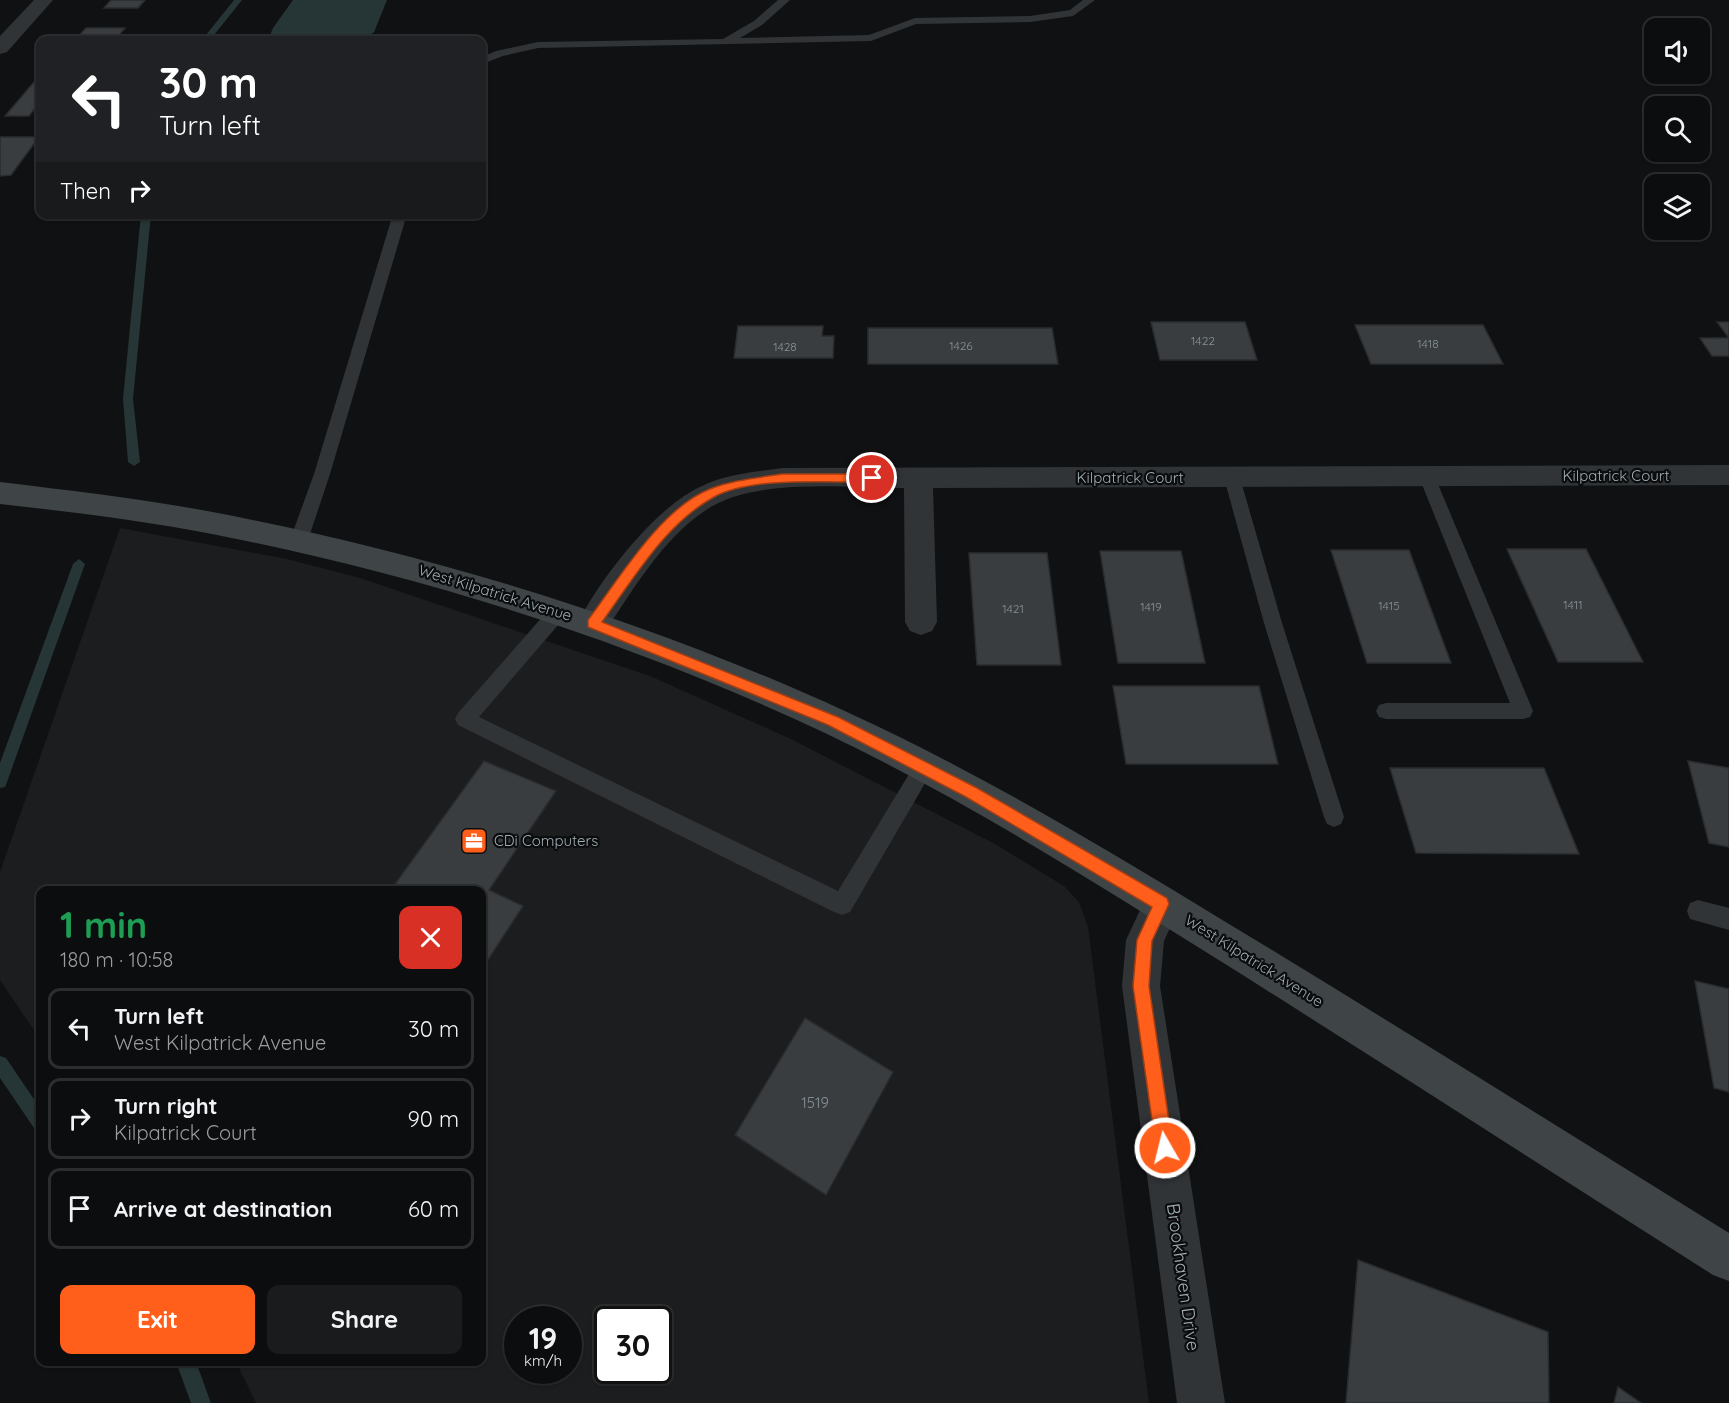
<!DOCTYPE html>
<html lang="en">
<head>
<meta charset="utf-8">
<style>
	body { margin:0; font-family:Quicksand,sans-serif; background:#1a1b1c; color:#f1f3f6; height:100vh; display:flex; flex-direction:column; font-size:22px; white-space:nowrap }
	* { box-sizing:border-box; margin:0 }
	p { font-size:20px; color:#9a9c9e }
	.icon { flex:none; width:33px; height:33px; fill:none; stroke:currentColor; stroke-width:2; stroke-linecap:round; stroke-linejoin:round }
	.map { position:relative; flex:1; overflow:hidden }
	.side { position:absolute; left:36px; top:886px; width:450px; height:480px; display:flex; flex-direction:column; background:#0c0d0e; border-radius:12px; box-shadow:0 2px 4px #0004,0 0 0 2px #2c2d2e }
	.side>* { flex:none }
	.guide { position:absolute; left:36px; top:36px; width:450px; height:183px; border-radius:12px; box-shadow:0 2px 4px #0004,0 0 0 2px #2c2d2e; background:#202124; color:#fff; overflow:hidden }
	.buttons { position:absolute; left:1644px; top:18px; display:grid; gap:12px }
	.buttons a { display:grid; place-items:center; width:66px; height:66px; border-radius:12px; background:#0c0d0e; box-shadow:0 2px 4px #0004,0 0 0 2px #2c2d2e; font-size:30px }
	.speed { position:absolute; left:504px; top:1306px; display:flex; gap:12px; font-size:30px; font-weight:700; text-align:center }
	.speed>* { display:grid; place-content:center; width:78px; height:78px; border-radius:50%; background:#0c0d0e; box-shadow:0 2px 4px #0004,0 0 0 2px #2c2d2e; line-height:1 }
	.speed small { font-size:15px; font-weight:400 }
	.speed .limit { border:3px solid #111; border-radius:9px; background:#fff; color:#111 }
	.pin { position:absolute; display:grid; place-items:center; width:51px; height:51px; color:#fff; margin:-26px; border:3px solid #fff; border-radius:50%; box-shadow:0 2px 6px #0007 }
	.me { position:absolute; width:66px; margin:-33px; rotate:352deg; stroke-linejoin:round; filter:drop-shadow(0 0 4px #0008) }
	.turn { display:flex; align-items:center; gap:21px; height:126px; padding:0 24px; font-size:27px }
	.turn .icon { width:78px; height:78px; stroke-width:2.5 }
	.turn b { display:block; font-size:42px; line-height:51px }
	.then { display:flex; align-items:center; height:57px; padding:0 24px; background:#0003; gap:12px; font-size:22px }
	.round { display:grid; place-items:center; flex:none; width:63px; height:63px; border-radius:12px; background:#1a1b1c }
	.summary { display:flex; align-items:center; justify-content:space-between; height:102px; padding:0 24px }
	h1 { font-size:36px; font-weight:700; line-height:45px; color:#1e9e55 }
	.primary-button { display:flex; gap:12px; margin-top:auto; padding:12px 24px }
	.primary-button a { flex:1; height:69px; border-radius:12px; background:#ff5f1b; color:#fff; font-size:24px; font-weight:700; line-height:69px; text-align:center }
	.primary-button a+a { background:#1a1b1c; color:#f1f3f6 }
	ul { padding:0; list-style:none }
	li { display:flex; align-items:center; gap:18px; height:81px; margin:0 12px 9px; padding:0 12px; border:3px solid #2c2d2e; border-radius:12px }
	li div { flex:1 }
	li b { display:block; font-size:22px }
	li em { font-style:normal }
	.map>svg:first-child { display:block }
	.built { fill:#1c1d1f; fill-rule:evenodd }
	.water { fill:#263536 }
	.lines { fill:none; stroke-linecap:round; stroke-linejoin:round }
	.stream { fill:#263536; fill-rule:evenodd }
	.building { fill:#3a3d40; stroke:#2a2c2e; stroke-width:1.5 }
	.service { fill:#313437; fill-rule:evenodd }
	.minor { fill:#313437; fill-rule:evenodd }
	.secondary { fill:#3f4447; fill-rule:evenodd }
	.route { fill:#ff5f1b; stroke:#a63e12; stroke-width:1.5 }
	.labels { text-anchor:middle; stroke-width:4.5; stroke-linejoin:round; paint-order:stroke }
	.number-label { font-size:12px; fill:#869297 }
	.street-label { font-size:15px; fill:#a0aeb4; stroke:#0b0c0d }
	.poi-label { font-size:15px; fill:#a0aeb4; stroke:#0b0c0d; text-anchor:start }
	.near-number-label { font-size:15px; fill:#869297 }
	.near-street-label { font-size:18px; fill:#a0aeb4; stroke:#0b0c0d }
</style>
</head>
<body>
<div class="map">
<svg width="1729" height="1403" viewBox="0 0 1729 1403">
	<rect width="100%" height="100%" fill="#101112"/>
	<path class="built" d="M120,528L287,559L360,578L650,676L791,739L995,844L1064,886L1079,902L1088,927L1149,1403H256L236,1362H482V891H40V1039L0,980V872ZM518,1320H568V1371H518ZM608,1320H658V1371H608Z"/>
	<path class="water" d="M293,0H387L374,32L365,40H268L273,28Z"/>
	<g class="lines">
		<path class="stream" d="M234,0H242L210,40H202Z
			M141,214H151L133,399L140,462L134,466L128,462L123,399Z
			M79,559L85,564L7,782L5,787L0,788V763L73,564Z
			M0,1056L6,1058L40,1108V1130L34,1128L0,1078Z
			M176,1362H196L211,1403H191Z"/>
	</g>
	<path class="building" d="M111,0H145L138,8H104Z
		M86,28H125L115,40H75Z
		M40,75V108H35L29,116H5Z
		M0,137H39L11,175L0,176Z
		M1151,322H1245L1257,360H1160Z
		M1717,322H1729V356H1712L1700,338H1729Z
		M1355,325H1483L1503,364H1371Z
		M738,326H823L822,336H834L833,358H734Z
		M868,328H1052L1058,364H868Z
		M1507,549H1586L1643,662H1558Z
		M1331,550H1409L1451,663H1367Z
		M1100,551H1181L1205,663H1118Z
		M969,553H1047L1061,665H977Z
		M1113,686H1259L1278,764H1126Z
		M484,761L556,791L489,890L523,906L482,969V891H390Z
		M1688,761L1729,768V847L1709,843Z
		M1390,768H1544L1579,854L1416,853Z
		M1695,981L1729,989V1092L1714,1088Z
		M805,1018L893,1072L826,1195L735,1135Z
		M1358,1260L1548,1332L1549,1403H1346Z
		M1618,1387L1641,1403H1614Z"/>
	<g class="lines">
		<path class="service" d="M778,0H790L762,25L740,38L869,35L915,18L1030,16L1070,10L1083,0H1095L1073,16L1030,22L916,24L871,41L538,48L503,56L482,64V57L496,51L538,42L723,39L754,21Z
			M393,214H407L330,474L308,540L305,545H293L290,540L314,474Z
			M1427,471L1435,477L1533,711L1530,717L1523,719H1386L1379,717L1376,711L1379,705L1386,703H1510L1419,477Z
			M1232,472L1240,478L1282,623L1344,817L1341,824L1334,827L1327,824L1324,817L1264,623L1224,478Z
			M558,605L565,607L567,612L565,617L479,717L838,891L917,761L924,758L931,761L934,767L931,773L850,912L842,915L834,912L458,725L455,719L458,713L551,607Z
			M1698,900L1729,908V930L1690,919L1687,911L1690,903Z"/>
		<path class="minor" d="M34,0H53L7,52L0,54V36Z
			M1729,465V485L933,488L937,622L932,631L921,635L910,631L905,622L904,488C847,488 754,477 706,510C662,539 633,590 604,633L593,637L582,633L577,624C600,579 655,507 702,486C726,474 755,472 782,468Z
			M1162,886L1175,891L1181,904L1164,941L1160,986L1225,1403H1177L1122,986L1126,940L1149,891Z"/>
		<path class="secondary" d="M0,482C73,491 146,499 218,513C434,555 647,620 847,712C978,772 1101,846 1224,921C1393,1023 1561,1129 1729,1233V1281L1713,1275C1552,1172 1391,1069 1230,967C1097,884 966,800 825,733C632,642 426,576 217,535C146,521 73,512 0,504Z"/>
	</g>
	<path class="route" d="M782,474H872L878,478L872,482C829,483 753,476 714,497C665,524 634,578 602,622L838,717L977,788L1167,898L1169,904L1152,941L1149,986L1173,1148L1171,1154L1165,1157L1158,1154L1156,1148L1133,986L1137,940L1152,907L966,797L828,725L588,627V620C619,579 661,508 710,489C733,480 757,478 782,474Z"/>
	<defs>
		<symbol id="office-square" viewBox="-11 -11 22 22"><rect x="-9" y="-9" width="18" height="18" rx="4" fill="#ff5f1b" stroke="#0b0c0d"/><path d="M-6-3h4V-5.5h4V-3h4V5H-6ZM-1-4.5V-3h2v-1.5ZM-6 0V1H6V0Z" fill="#fff"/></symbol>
	</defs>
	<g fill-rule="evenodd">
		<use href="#office-square" x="459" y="826" width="30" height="30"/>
	</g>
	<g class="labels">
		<g class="number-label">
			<text x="1203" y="345">1422</text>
			<text x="1428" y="348">1418</text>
			<text x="961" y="350">1426</text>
			<text x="785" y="351">1428</text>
			<text x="1573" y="609">1411</text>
			<text x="1389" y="610">1415</text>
			<text x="1151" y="611">1419</text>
			<text x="1013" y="613">1421</text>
		</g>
		<g class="street-label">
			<text x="1616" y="481">Kilpatrick Court</text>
			<text x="1130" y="483">Kilpatrick Court</text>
			<text transform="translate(495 593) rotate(17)" y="5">West Kilpatrick Avenue</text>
			<text transform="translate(1254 961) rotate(32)" y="5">West Kilpatrick Avenue</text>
		</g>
		<g class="poi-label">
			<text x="494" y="846">CDi Computers</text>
		</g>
		<g class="near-number-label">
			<text x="815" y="1108">1519</text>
		</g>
		<g class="near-street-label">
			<text transform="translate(1183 1277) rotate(82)" y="6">Brookhaven Drive</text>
		</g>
	</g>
</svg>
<div class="buttons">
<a><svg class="icon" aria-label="sound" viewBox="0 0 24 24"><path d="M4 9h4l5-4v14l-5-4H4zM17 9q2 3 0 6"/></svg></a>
<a><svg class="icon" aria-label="search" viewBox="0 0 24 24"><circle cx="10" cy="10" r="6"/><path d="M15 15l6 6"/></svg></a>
<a><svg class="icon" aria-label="layers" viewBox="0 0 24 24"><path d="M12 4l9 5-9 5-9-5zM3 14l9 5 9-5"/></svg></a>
</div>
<div class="speed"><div>19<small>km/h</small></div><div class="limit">30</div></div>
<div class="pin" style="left:872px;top:478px;background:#d93025"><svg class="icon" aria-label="arrive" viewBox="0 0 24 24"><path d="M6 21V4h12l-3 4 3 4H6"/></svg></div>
<svg class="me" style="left:1165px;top:1148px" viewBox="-20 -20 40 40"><circle r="17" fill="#ff5f1b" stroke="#fff" stroke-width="3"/><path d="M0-11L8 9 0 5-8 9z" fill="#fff"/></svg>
<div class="guide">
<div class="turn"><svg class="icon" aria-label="left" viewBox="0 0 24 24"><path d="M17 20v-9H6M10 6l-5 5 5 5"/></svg><div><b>30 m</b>Turn left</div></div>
<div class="then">Then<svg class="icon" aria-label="right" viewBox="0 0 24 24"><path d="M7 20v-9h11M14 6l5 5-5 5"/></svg></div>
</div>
<section class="side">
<div class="summary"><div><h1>1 min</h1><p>180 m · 10:58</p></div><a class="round" style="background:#d93025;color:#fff"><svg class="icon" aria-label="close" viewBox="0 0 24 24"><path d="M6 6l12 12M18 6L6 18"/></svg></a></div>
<ul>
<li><svg class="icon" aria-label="left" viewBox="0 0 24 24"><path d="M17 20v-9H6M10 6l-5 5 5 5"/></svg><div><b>Turn left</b><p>West Kilpatrick Avenue</p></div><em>30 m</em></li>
<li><svg class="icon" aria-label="right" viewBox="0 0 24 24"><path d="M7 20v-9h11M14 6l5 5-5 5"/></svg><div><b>Turn right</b><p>Kilpatrick Court</p></div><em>90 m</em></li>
<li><svg class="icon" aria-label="arrive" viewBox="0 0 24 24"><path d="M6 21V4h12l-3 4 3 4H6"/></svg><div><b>Arrive at destination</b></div><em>60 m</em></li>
</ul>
<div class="primary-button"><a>Exit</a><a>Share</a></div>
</section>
</div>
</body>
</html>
